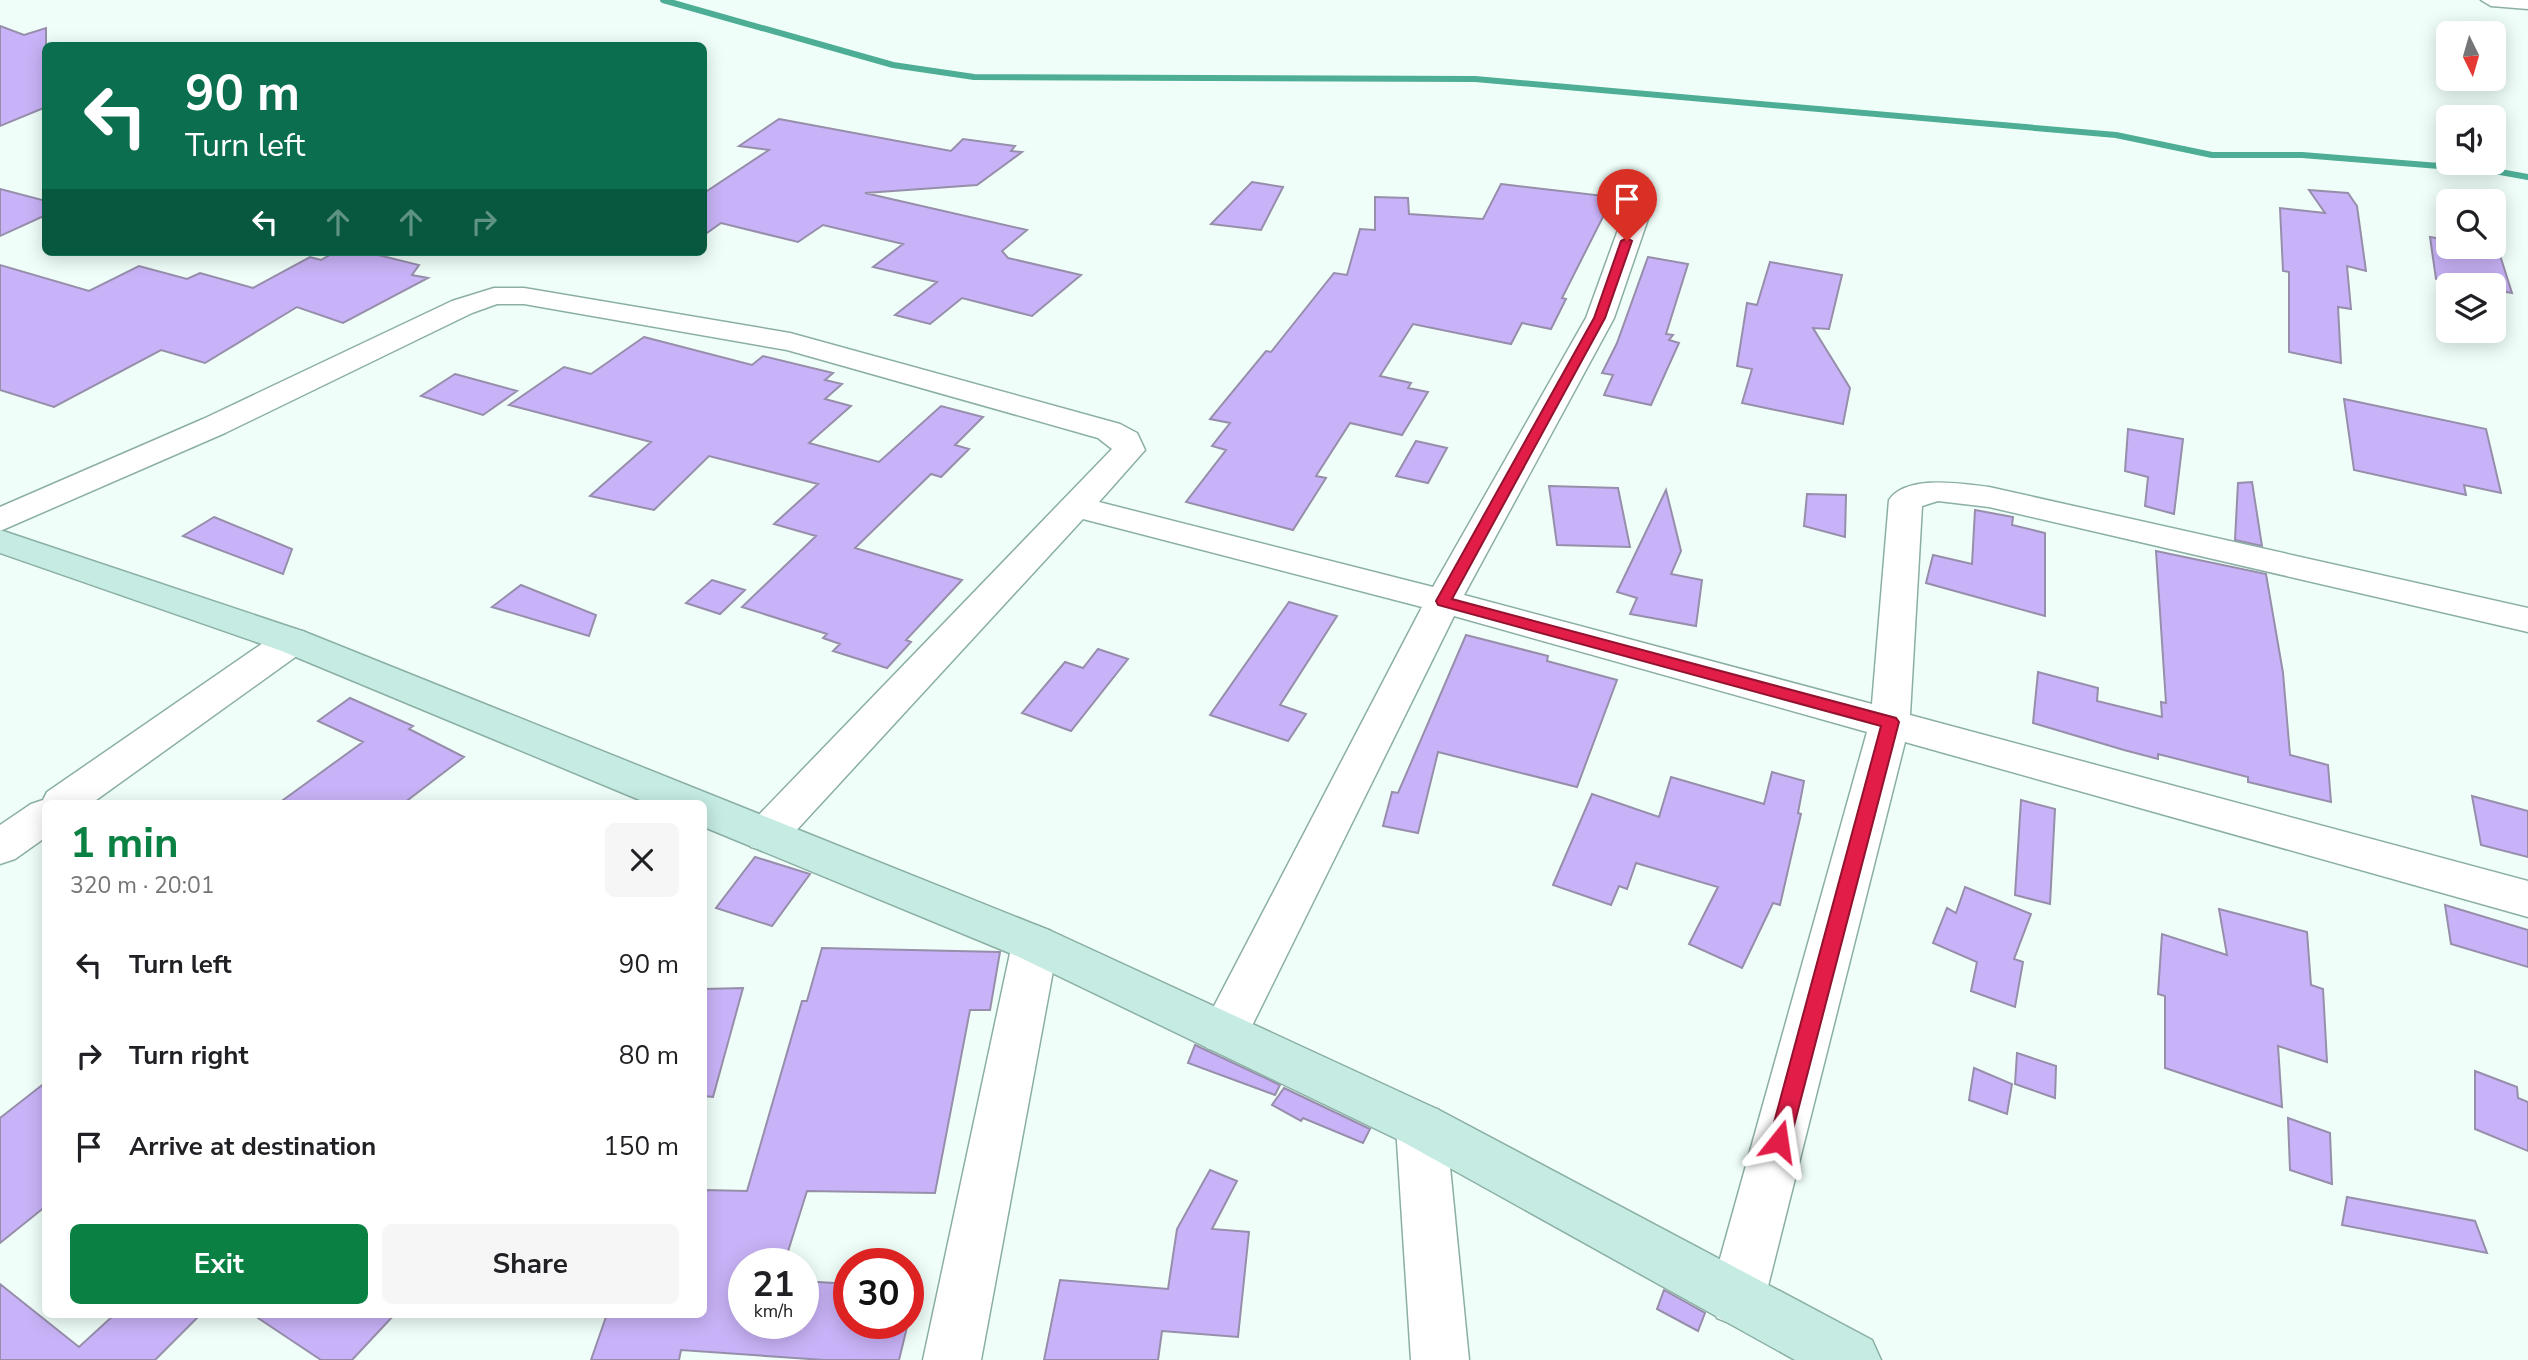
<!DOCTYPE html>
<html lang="en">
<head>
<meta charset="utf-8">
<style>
	body { margin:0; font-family:"Nunito Sans",sans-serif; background:#f6f6f6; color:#202124; height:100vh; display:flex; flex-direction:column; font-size:26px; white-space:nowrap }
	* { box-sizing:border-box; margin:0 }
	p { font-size:23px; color:#757577 }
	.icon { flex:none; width:38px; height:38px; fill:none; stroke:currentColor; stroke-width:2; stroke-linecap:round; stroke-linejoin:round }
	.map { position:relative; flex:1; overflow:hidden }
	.side { position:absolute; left:42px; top:800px; width:665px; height:518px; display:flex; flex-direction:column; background:#fff; border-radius:10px; box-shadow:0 4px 18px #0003 }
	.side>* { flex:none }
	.top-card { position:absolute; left:42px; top:42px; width:665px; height:214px; border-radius:10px; box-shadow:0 4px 18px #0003; background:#0b6e4f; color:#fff; overflow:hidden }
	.needle { width:46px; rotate:175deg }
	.buttons { position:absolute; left:2436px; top:21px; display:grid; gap:14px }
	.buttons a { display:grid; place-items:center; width:70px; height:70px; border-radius:10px; background:#fff; box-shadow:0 4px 18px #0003; font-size:35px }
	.speed { position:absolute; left:728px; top:1248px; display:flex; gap:14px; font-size:35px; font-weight:700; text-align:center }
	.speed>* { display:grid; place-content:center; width:91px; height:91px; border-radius:50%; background:#fff; box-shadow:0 4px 18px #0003; line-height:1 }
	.speed small { font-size:18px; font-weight:400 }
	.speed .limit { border:10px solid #d22; background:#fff; color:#111 }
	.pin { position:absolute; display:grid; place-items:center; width:60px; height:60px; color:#fff; margin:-72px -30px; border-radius:50% 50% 50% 0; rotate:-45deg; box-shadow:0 0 7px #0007 }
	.pin .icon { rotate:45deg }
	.me { position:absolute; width:77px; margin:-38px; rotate:15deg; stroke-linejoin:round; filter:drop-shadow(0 0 5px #0008) }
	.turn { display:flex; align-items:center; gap:24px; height:147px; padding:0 28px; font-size:32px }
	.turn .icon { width:91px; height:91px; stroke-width:2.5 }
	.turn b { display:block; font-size:49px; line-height:60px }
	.lanes { display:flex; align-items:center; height:66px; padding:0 28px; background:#0003; justify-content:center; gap:35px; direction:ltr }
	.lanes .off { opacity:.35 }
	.round { display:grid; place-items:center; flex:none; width:74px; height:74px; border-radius:10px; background:#f6f6f6 }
	.headline { display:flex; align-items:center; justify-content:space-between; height:119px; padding:0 28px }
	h1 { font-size:42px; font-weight:700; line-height:52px; color:#0b8043 }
	.action { display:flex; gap:14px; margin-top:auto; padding:14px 28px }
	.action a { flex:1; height:80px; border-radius:10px; background:#0b8043; color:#fff; font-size:28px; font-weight:700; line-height:80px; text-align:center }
	.action a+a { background:#f6f6f6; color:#202124 }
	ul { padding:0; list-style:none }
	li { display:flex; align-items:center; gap:21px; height:91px; padding:0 28px }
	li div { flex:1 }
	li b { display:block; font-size:26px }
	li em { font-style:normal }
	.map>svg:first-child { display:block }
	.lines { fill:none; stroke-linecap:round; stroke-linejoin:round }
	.stream { stroke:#4dae95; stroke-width:6 }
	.building { fill:#c9b3f8; stroke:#968eaa; stroke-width:2 }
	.street-casing { stroke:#8bafa4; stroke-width:3 }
	.secondary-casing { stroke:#8bafa4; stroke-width:3 }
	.street { fill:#fff; fill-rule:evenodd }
	.secondary { fill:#c5ebe2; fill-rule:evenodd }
	.route { fill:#e11d48; stroke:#92132f; stroke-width:2 }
</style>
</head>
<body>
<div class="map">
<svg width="2528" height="1360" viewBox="0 0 2528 1360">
	<rect width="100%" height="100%" fill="#effef9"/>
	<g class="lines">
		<path class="stream" d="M663,0L893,65L974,77L1475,79L2116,135L2212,155H2302L2489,170L2528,177"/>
	</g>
	<path class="building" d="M0,26L24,35L46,28V107L0,126Z
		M779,119L951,151L963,139L1015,146L1011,151L1022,152L977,185L865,193L1027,230L1002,251L1008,258L1081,275L1032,316L962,298L930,324L895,315L937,282L873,267L903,244L823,225L798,242L721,223L704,235V193L769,150L739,146Z
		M1252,182L1283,187L1261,230L1211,224Z
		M1501,184L1613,197L1562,298L1566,299L1551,329L1522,323L1511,344L1413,324L1380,376L1411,383L1408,388L1428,392L1402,435L1350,423L1316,476L1326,478L1293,530L1186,502L1226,450L1212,446L1230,423L1210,419L1266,351L1271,352L1334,273L1347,275L1360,229L1375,230V197L1408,198L1409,214L1483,219Z
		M0,189L46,201V215L0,236Z
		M2309,190L2348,193L2357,206L2366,271L2347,266L2351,309L2338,307L2341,363L2289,352V272L2283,271L2280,208L2325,213Z
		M2430,237L2448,240V247L2498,249L2512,293L2494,290V285H2470L2436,279Z
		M335,252H366L419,265L412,275L428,278L343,323L297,307L205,363L161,350L54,407L0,390V265L89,291L139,266L187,279L200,273L253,288L310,257L321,260Z
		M1648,257L1688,264L1666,334L1673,335L1669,340L1679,343L1651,405L1604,395L1613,375L1602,373L1617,343Z
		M1770,262L1842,275L1829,329L1813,328L1850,388L1843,424L1742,403L1752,369L1737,366L1747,303L1757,305Z
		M644,337L752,365L763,356L833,373L825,380L842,384L825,399L851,406L809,443L879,462L941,406L983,417L955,445L969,449L941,477L931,474L855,548L962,580L906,640L911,642L887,668L833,651L840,644L823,638L827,634L742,607L816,536L774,524L818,484L709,456L654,510L590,496L651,442L509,405L564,367L591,374Z
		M455,374L517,391L483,415L421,396Z
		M2344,399L2486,429L2501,493L2464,485L2466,495L2354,470Z
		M2128,429L2183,439L2174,514L2145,506L2148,477L2125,471Z
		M1416,441L1447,448L1428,483L1396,476Z
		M2252,482L2262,546L2235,540L2238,483Z
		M1549,486L1618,488L1630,547L1557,545Z
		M1666,490L1681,551L1671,574L1702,580L1696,626L1630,614L1637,598L1617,592Z
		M1807,494L1846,495L1845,537L1804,526Z
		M1975,510L2013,517L2012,525L2045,533V616L1926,583L1933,555L1972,564Z
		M214,517L292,549L283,574L183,536Z
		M2156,551L2266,574L2283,673L2290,755L2328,765L2331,802L2248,782V777L2158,754V759L2124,750L2033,723L2038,672L2098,688L2097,701L2162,717L2161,702L2166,703Z
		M712,580L745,590L720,614L686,603Z
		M521,585L596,615L589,636L492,607Z
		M1289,602L1337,616L1280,705L1306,714L1288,741L1210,715Z
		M1466,635L1548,656L1547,661L1617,680L1577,787L1438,752L1418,833L1383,826L1392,792L1398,793Z
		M1098,649L1128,659L1071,731L1022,713L1065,662L1083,668Z
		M350,698L413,726L409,729L464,757L404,803H279L363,742L318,721Z
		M1772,772L1804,781L1798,813L1801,814L1780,905L1773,903L1742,968L1689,944L1718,887L1636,863L1627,889L1619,886L1611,905L1553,885L1592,794L1659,817L1671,777L1764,804Z
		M2472,796L2528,811V857L2481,845Z
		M2021,800L2055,809L2050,904L2015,895Z
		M755,857L810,874L772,926L716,908Z
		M1965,887L2031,914L2014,959L2023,962L2015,1007L1971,991L1977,962L1933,943L1947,908L1956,913Z
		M2445,905L2528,930V967L2451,944Z
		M2219,909L2307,932L2311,985L2323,989L2327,1062L2278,1046L2282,1107L2165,1068V996L2158,994L2162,934L2227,955Z
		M822,948L1000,952L990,1010H970L935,1193L807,1191L784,1264H744V1323H803V1281L849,1284V1323H908L899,1360H824L681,1350L679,1360H591L607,1314H704V1190L747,1191L802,1001H807Z
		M743,988L713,1097L704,1096V989Z
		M1195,1045L1280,1085L1275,1095L1188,1063Z
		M2017,1053L2056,1066L2055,1098L2015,1084Z
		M1974,1068L2012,1084L2007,1114L1969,1100Z
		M2475,1071L2517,1087L2518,1098L2528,1102V1151L2475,1129Z
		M46,1082V1206L0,1243V1118Z
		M1284,1088L1370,1129L1363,1143L1303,1118L1301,1121L1272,1105Z
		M2288,1118L2330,1133L2332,1184L2290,1170Z
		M1210,1170L1237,1181L1212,1229L1249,1232L1238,1337L1162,1331L1158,1360H1044L1060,1280L1168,1289L1177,1229Z
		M2347,1197L2475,1221L2487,1253L2342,1225Z
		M0,1284L79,1347L115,1314H201L155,1360H0Z
		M1664,1290L1705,1313L1698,1331L1657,1309Z
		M252,1314H395L352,1360H321Z"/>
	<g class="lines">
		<defs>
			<path id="street" d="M2481,0H2528V9L2491,6Z
				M1636,208L1645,211L1649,216L1614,318L1464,595L1872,704L1889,500C1907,474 1962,484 1989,487L2528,608V632L1989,507L1938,501L1922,506L1910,715L2528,881V917L1905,742L1765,1298L1757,1318L1737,1326L1717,1318L1709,1298L1867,732L1454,616L1241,1048L1224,1054L1207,1048L1200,1033L1422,607L1083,519L781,847L766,851L751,847L745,835L751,823L1112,449L1098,438L787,350L524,304H497L472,313L225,433L0,531V507L203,419L452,301L494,288H524L790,333L1120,424L1137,433L1145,450L1099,502L1433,587L1586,318L1623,216L1627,211Z
				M292,628L305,632L311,641L305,650L92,803H46V837L15,859L0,864V825L31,804L43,800L47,792L279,632Z
				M1035,925L1051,931L1058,944L981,1360H923L1012,944L1019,931Z
				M1421,1103L1439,1110L1446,1126L1469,1360H1411L1396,1126L1403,1110Z"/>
			<path id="secondary" d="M0,530L305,632L1051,931L1439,1110L1872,1340L1881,1360H1795L1403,1142L1019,957L704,827V803H647L279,650L0,553Z"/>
		</defs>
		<use href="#street" class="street-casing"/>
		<use href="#secondary" class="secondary-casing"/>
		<use href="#street" class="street"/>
		<use href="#secondary" class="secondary"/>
	</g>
	<path class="route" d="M1627,238L1632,241L1605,318L1452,599L1896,718L1899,722L1790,1141L1787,1148L1779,1151L1772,1148L1769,1141L1881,726L1438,605L1436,601L1594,318L1621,241Z"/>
</svg>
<div class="buttons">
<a><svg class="needle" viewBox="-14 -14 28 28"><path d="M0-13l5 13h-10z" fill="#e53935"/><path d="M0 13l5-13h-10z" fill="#757577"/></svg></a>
<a><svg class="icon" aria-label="sound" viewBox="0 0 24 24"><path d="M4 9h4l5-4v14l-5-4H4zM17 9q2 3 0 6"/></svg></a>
<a><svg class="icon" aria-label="search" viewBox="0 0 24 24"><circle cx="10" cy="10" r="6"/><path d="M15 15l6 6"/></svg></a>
<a><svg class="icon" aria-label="layers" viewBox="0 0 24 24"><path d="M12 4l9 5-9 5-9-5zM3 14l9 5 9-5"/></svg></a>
</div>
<div class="speed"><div>21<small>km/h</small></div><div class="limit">30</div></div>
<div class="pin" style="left:1627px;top:241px;background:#d93025"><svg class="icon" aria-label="arrive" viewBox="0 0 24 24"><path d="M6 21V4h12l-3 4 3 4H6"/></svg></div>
<svg class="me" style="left:1779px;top:1141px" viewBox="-20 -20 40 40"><path d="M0-17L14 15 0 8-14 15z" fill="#e11d48" stroke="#fff" stroke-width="4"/></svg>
<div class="top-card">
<div class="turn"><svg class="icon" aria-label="left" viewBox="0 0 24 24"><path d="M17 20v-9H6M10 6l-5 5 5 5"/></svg><div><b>90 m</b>Turn left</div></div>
<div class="lanes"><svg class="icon" aria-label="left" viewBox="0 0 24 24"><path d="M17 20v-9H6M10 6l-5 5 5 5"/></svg><svg class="icon off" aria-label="ahead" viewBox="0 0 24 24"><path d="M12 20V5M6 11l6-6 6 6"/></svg><svg class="icon off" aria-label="ahead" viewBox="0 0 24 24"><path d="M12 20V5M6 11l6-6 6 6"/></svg><svg class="icon off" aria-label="right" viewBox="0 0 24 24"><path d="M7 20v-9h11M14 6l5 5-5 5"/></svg></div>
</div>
<section class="side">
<div class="headline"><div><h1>1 min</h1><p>320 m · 20:01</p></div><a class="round"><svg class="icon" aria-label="close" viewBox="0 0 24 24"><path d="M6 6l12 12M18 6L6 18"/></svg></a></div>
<ul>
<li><svg class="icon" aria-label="left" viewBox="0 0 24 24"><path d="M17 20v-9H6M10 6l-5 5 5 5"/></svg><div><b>Turn left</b></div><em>90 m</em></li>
<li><svg class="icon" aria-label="right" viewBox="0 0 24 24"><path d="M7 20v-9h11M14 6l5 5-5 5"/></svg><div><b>Turn right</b></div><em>80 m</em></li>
<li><svg class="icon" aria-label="arrive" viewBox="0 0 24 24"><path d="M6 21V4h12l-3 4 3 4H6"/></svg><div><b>Arrive at destination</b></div><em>150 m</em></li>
</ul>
<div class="action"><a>Exit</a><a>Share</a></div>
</section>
</div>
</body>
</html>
